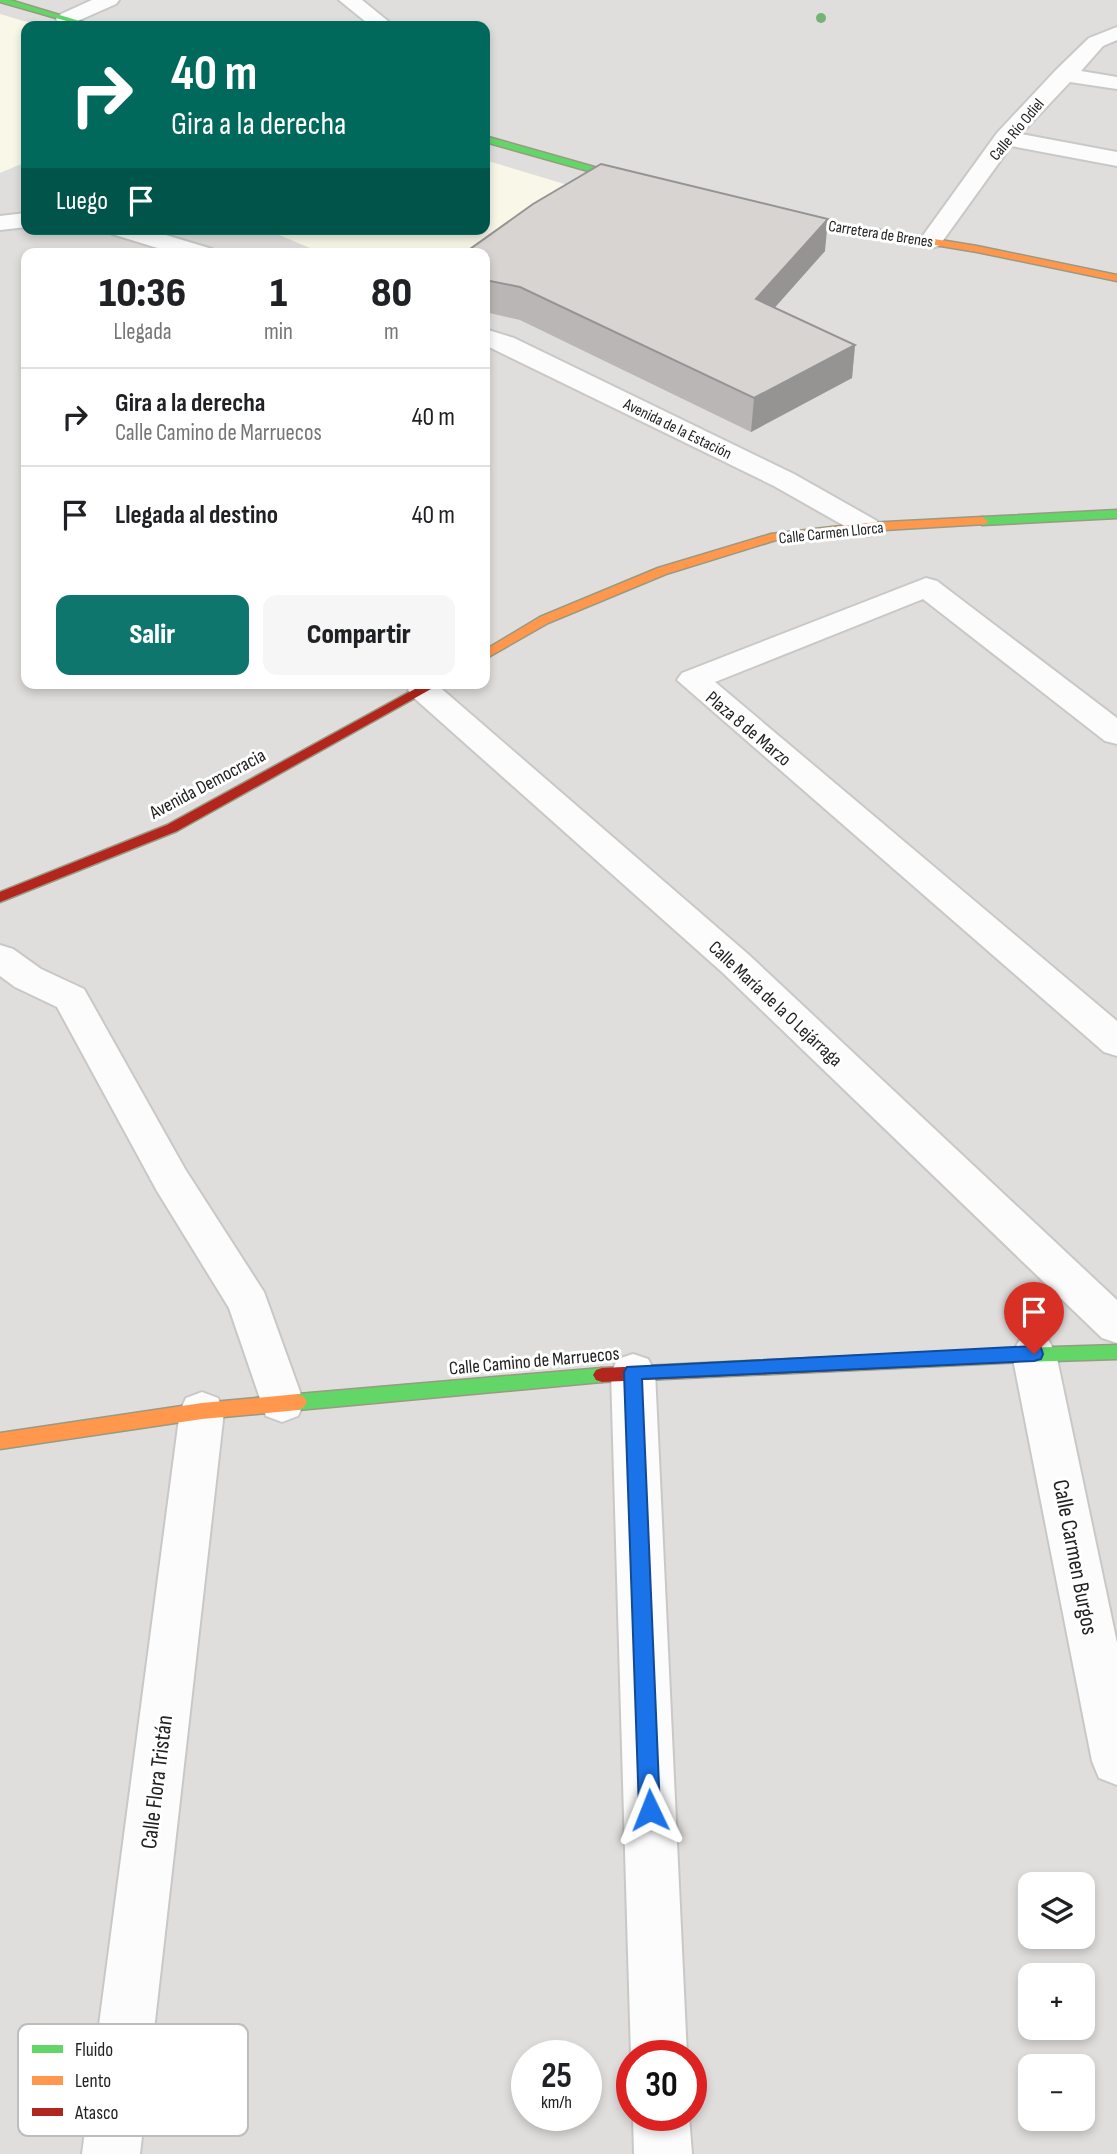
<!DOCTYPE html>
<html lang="es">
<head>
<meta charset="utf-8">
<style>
	body { margin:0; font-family:"Sofia Sans Condensed",sans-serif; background:#f6f6f6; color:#202124; height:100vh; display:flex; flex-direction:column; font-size:26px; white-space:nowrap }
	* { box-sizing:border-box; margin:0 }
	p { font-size:23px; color:#757577 }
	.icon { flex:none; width:38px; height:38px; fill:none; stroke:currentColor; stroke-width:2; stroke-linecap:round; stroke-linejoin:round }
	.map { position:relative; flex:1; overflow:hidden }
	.side { position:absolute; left:21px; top:248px; width:469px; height:441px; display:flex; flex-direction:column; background:#fff; border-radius:14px; box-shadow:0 4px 10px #0003 }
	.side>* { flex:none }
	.banner { position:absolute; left:21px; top:21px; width:469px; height:214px; border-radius:14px; box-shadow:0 4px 10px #0003; background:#00695c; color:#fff; overflow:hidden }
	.controls { position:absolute; left:1018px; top:1872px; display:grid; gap:14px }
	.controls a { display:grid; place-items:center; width:77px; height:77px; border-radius:14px; background:#fff; box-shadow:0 4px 10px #0003; font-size:35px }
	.speed { position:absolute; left:511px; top:2040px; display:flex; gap:14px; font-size:35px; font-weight:700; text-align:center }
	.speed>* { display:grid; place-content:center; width:91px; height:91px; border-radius:50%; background:#fff; box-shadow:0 4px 10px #0003; line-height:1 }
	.speed small { font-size:18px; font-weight:400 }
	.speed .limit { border:10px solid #d22; background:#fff; color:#111 }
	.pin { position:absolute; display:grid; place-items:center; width:60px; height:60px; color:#fff; margin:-72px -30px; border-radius:50% 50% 50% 0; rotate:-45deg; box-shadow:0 0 7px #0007 }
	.pin .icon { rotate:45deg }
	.me { position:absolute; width:77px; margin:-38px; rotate:358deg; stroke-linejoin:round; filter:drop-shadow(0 0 5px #0008) }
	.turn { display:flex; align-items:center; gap:24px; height:147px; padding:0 35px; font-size:32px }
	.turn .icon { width:91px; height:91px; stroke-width:2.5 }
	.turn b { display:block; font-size:49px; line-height:60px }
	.then { display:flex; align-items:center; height:66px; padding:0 35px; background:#0003; gap:14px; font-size:26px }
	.eta { display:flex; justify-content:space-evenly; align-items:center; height:119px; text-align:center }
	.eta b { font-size:42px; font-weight:800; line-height:49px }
	.action { display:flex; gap:14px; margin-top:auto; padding:14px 35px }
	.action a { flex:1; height:80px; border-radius:14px; background:#0f766e; color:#fff; font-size:28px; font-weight:800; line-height:80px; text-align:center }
	.action a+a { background:#f6f6f6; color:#202124 }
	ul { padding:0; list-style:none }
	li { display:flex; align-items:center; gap:21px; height:98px; padding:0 35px; border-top:2px solid #e0e0e0 }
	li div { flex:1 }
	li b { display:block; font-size:26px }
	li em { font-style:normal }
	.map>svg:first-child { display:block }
	.residential { fill:#dfdedc; fill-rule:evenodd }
	.education { fill:#f8f7e8 }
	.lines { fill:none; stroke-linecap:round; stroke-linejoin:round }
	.street-casing { stroke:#c9c8c7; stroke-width:4 }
	.fast-casing { stroke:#999a82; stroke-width:3 }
	.slow-casing { stroke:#999a82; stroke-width:3 }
	.jam-casing { stroke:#999a82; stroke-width:3 }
	.street { fill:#fdfcfc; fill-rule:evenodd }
	.fast { fill:#63d668; fill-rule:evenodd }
	.slow { fill:#ff974d; fill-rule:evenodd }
	.jam { fill:#b3261e; fill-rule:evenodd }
	.tree { fill:#73b476 }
	.wall { fill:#b9b6b5 }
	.shaded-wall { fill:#969493 }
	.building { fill:#d7d4d2; stroke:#969493; stroke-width:2 }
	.route { fill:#1a73e8; stroke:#114b97; stroke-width:2 }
	.labels { text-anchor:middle; stroke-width:6; stroke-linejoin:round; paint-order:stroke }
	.far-street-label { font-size:16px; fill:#222; stroke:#fff }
	.street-label { font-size:19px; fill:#222; stroke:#fff }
	.near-street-label { font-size:23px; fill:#222; stroke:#fff }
	.key { fill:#fff; stroke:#bdbdbd; stroke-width:2 }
	.key-label { font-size:19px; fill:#222 }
</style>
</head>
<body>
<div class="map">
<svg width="1117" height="2154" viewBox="0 0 1117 2154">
	<rect width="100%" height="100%" fill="#f0eeeb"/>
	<path class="residential" d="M0,0H1117V2154H0ZM26,26H485V229H26ZM26,254H485V684H26ZM1031,1885H1083V1937H1031ZM1031,1976H1083V2028H1031ZM527,2056H586V2116H527ZM632,2056H691V2116H632ZM1031,2067H1083V2119H1031Z"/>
	<path class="education" d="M0,14L41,26H26V162L0,173Z
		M485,160L601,195L481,254H324L265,229H485Z"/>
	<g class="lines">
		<defs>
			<path id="street" d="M92,0H119L116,4L73,23H59L56,19L59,15Z
				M339,0H362L394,26H371Z
				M1117,27V40L1103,46L1081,71L1117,77V89L1070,82L1021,134L1117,152V166L1011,146L939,246L931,248L923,246L919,241L997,133L1056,70L1089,38Z
				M26,213V227L0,230V216Z
				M108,229H146L212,249L215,254H177L112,234Z
				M485,329L514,338L794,474L877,521L881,527L877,533L867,536L857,533L774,486L485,345Z
				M926,578L937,581L1117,718V744L1105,741L923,599L715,682L1117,1021V1056L1104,1052L677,680L682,673Z
				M412,684H436L749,955L1117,1300V1343L1102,1338L723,973L413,697L408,690Z
				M0,945L13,949L41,969L84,989L185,1169L264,1292L304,1403L298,1416L282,1422L266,1416L229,1308L157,1191L57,1007L15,987L0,976Z
				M1034,1336L1049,1341L1056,1354L1117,1643V1785L1099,1778L1092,1761L1012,1354L1019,1341Z
				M633,1354L648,1359L655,1372L687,2056H631L611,1372L618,1359Z
				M202,1392L218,1398L224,1411L140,2154H82L180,1411L186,1398Z
				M633,2116H689L692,2154H634Z"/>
			<path id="fast" d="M0,0H10L96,26H84L0,2Z
				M485,136L644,181L646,183L638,185L485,142Z
				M1117,510V518L982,525L976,521L982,517Z
				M1117,1345V1359L1022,1362L1016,1360L1013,1355L1016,1350L1022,1348Z
				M602,1368L608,1370L611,1375L608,1380L602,1382L298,1410L292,1407L289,1402L292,1397L298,1394Z"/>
			<path id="slow" d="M775,213L977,246L1117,275V281L977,252L772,218L770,216Z
				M982,517L988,521L986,524L867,531L776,540L666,574L548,623L485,659V650L540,617L658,568L771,534L867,523Z
				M298,1394L304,1397L307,1402L304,1407L298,1410L202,1419L0,1449V1433L202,1403Z"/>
			<path id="jam" d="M424,684H440L177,831L0,902V892L167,825Z
				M1022,1348L1028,1350L1031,1355L1028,1360L1022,1362L602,1382L596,1380L593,1375L596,1370L602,1368Z"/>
		</defs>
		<use href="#street" class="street-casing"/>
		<use href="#fast" class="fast-casing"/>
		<use href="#slow" class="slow-casing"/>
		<use href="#jam" class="jam-casing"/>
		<use href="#street" class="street"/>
		<use href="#fast" class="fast"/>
		<use href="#slow" class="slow"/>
		<use href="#jam" class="jam"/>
	</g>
	<circle class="tree" cx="821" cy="18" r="5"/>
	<path class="wall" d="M825,251L775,307L855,345L852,378L751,432L520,320L485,312V254Z"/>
	<path class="shaded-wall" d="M828,219L825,251L754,331L756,299Z
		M855,345L852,378L751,432L754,398Z"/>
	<path class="building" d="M601,164L828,219L756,299L855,345L754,398L520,287L485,280V254H463L533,204Z"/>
	<path class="route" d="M1034,1346L1041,1348L1043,1354L1041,1359L1034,1361L642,1379L660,1810L657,1817L650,1820L642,1817L639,1810L624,1372L627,1367Z"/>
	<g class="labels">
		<g class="far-street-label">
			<text transform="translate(1016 129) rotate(-50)" y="6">Calle Río Odiel</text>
			<text transform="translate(881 233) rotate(9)" y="6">Carretera de Brenes</text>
			<text transform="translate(678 428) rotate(26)" y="6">Avenida de la Estación</text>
			<text transform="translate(831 532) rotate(-6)" y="6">Calle Carmen Llorca</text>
		</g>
		<g class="street-label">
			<text transform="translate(749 728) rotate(40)" y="7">Plaza 8 de Marzo</text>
			<text transform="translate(207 783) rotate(-28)" y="7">Avenida Democracia</text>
			<text transform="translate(776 1003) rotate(43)" y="7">Calle María de la O Lejárraga</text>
			<text transform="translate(534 1360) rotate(-5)" y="7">Calle Camino de Marruecos</text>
		</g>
		<g class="near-street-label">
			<text transform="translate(1076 1557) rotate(79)" y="8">Calle Carmen Burgos</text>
			<text transform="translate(156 1782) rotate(-83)" y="8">Calle Flora Tristán</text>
		</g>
	</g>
	<rect x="18" y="2024" width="230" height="112" rx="10" class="key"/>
	<rect x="32" y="2045" width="31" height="8" fill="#63d668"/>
	<rect x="32" y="2076" width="31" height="9" fill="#ff974d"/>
	<rect x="32" y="2108" width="31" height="8" fill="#b3261e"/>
	<g class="key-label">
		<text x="75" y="2056">Fluido</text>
		<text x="75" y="2087">Lento</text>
		<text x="75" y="2119">Atasco</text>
	</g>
</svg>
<div class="controls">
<a><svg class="icon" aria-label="layers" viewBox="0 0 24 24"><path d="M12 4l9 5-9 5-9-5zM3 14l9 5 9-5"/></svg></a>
<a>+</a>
<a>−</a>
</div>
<div class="speed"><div>25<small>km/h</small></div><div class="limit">30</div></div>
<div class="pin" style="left:1034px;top:1354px;background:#d93025"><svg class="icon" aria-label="arrive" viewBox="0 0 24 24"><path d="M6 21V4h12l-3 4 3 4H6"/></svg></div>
<svg class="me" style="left:650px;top:1810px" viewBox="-20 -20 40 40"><path d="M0-17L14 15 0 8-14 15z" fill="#1a73e8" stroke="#fff" stroke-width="4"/></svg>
<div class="banner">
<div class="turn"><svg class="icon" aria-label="right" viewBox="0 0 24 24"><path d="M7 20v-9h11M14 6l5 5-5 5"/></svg><div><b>40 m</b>Gira a la derecha</div></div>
<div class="then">Luego<svg class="icon" aria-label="arrive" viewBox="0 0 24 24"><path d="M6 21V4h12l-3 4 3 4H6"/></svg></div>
</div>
<section class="side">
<div class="eta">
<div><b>10:36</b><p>Llegada</p></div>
<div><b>1</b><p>min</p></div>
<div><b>80</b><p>m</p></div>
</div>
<ul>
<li><svg class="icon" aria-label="right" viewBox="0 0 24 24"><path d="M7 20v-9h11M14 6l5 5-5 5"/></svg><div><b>Gira a la derecha</b><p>Calle Camino de Marruecos</p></div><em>40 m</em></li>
<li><svg class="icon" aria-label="arrive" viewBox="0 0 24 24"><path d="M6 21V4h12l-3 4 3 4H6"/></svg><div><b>Llegada al destino</b></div><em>40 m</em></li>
</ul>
<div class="action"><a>Salir</a><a>Compartir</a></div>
</section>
</div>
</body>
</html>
